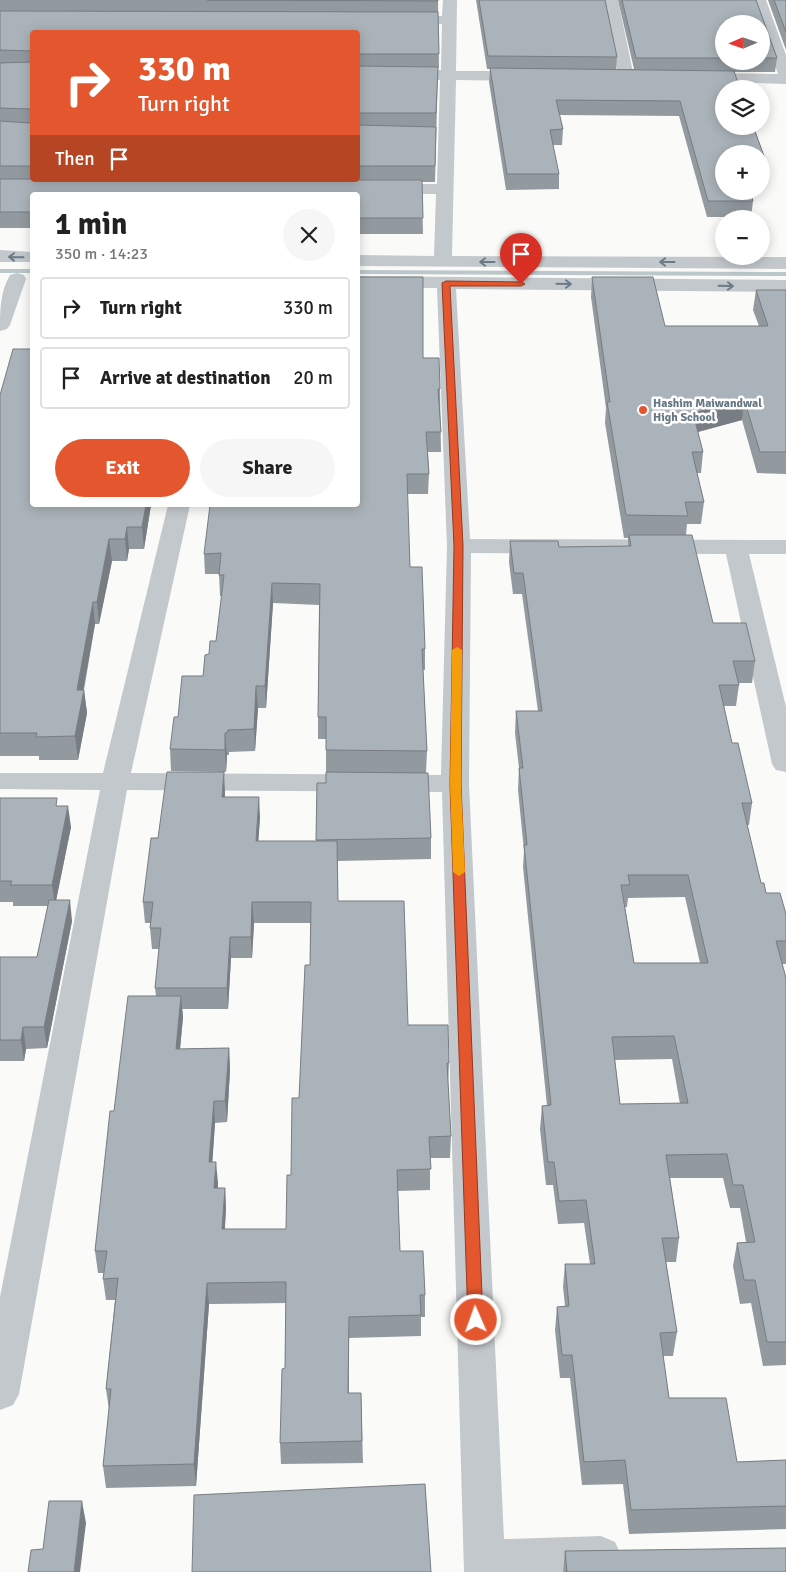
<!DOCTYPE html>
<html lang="en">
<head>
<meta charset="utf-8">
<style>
	body { margin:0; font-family:Signika,sans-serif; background:#f6f6f6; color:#222; height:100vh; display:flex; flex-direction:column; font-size:19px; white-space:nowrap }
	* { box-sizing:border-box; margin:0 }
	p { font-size:16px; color:#767676 }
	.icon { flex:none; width:28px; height:28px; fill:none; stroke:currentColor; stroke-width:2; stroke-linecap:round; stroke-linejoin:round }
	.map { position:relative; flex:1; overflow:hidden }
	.details { position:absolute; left:30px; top:192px; width:330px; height:315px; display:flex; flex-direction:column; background:#fff; border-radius:5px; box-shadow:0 2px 12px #0003 }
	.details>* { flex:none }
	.banner { position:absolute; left:30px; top:30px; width:330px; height:152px; border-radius:5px; box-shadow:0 2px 12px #0003; background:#e4572e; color:#fff; overflow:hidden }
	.needle { width:32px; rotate:268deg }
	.controls { position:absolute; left:715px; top:15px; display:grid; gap:10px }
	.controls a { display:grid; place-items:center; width:55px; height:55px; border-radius:50%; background:#fff; box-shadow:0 2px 12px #0003; font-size:25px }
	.pin { position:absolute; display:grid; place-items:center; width:42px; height:42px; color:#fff; margin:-51px -21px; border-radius:50% 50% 50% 0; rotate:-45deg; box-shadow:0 0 5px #0007 }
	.pin .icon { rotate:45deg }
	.me { position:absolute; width:55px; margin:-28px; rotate:358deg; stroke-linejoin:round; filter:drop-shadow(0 0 4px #0008) }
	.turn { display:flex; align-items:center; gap:18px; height:105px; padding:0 25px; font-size:22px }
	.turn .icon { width:65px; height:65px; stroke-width:2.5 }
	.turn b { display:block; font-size:35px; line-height:42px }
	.then { display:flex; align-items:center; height:48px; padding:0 25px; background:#0003; gap:10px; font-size:19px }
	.round { display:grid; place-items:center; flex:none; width:52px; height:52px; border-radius:26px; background:#f6f6f6 }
	.overview { display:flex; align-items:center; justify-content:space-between; height:85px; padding:0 25px }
	h1 { font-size:30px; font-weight:700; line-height:38px }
	.button { display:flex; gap:10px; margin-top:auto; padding:10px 25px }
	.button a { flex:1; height:58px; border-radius:30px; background:#e4572e; color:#fff; font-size:20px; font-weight:700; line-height:58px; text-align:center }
	.button a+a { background:#f6f6f6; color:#222 }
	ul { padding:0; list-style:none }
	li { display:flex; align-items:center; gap:15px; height:62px; margin:0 10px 8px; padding:0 15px; border:2px solid #e0e0e0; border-radius:5px }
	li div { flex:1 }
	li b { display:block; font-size:19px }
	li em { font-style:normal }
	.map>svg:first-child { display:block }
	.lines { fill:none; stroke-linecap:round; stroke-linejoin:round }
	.stream { fill:#bbc7cb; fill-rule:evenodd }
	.minor { fill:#c3c8cc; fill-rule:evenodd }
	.wall { fill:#929a9f; fill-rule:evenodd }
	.shaded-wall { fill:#777d82 }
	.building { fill:#aab3b9; stroke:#777d82; fill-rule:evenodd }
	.oneway { stroke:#6a7a87 }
	.route { fill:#e4572e; stroke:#94391e }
	.slow { fill:#f59e0b }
	.poi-dot { fill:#e4572e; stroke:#fff; stroke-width:2 }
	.labels { text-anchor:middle; stroke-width:5; stroke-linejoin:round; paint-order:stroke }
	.far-poi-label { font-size:12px; font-weight:bold; fill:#657683; stroke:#fff; text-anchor:start }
</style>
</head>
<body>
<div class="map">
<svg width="786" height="1572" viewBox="0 0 786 1572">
	<rect width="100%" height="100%" fill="#fafaf8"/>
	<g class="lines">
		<path class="stream" d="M0,269H32V273H0Z
			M358,270L786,272V276L358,274Z"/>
		<path class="minor" d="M443,0H457L456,71H527L532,73L535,76L532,79L527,81L456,80L452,256L786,257V269L358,266V255L434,256L436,194H384L378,193L375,189L378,185L384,184H437L440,80L358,79V70H441L442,24H401L396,23L394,20L396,17L401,16H442Z
			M604,0H618L634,77L631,80H621L618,77Z
			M752,0H766L786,55V84L695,81L692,78L695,75L700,73L778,74Z
			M0,250L32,252V262H0Z
			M17,273L24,275L26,279L10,325L7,329L0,331C0,311 0,292 10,275Z
			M358,276L786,280V292L456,289L470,539L786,540V554H749L786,707V772L776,770L772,764L726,554L471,553L469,784L504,1539L601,1536L615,1542L621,1555L615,1568L605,1572H464L442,792L127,790L19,1394L13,1405L0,1410V1297L100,790L0,789V773H103L168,505H190L131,773L441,775L447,546L437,288H358Z"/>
	</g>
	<path class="wall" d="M0,0H438L439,68H438L435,182H422L423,234H358V195H32V228H0ZM32,32H358V180H32Z
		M476,0H605L617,57L616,69H634L618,0H756L777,58L775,72H734L768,167L766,183H761V154L724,191H752V192H750L753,201L751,217H707L679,116L559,115L563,129L562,145H553L559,174V189L506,190L489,82L490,69H487ZM724,24H761V61H724Z
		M768,0H786V50Z
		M592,277L665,326H759L753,310L756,290H786V474L757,473L742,420L698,432L703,452L701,473H697L704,502L701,524H687L686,535L713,623L755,661L752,683H738L739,685L736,706H724L732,743L752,803L749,825H747L761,883L766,893L786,914V964H782L786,978V1365L763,1366L751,1303L740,1304L733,1266L737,1243L746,1242L740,1208H730L723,1178H670L679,1238L676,1262H666L677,1332L673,1356H663L669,1398L737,1462L786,1460V1529L629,1534L623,1484L582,1485L570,1378H560L555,1330L557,1307L565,1306L563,1287L565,1264H590L584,1223L558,1224L553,1185H546L540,1129L542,1106H547L523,867L524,851L518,790L519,768L515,733L516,711H538L522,594H513L509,562L510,541L559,547L628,546V538H624L605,423L606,408L591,297ZM685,897L700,963H634L625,907H627L628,898ZM672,1059L680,1104H620L615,1060Z
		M423,358L440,389L441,452H428L429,474L428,494H407L410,567L425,649V670H423L427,751L426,773L431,838V859L338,861V901L408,1025L449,1063L448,1084L451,1136L450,1158H430V1190L398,1191L400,1251L425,1295V1317H421V1336L349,1338V1393H361L363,1463L281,1464L280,1443L285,1368L286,1303L209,1304L196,1486L106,1488L103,1466L109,1410L106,1389L115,1300H106L103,1279L104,1273H98L95,1251L114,1111L156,996L155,988L159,949H152L150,928L151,923H145L143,902L158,838L225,792V797L260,817L258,841H316L317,783H326V739H318V717L319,605L273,603L266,708H258L255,751L229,752V755H227L226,772L171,771L170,749L178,717L203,676L209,654L216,641L222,596H220L219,574H205L204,554ZM254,923H310V965L299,1098L291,1175L286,1229H225L226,1209L225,1188H218V1183L212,1162L215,1123L227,1122L230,1070L229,1048L180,1049L183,1017L182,1009H228L231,958H252Z
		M0,395L151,505L144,549H129L127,561H112L99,624H95L84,690L87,713L78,760H39V756H0Z
		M0,798L58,806L71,827L56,900L72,921L47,1048L26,1049L24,1061H0V957H37L48,906H13V902H0Z
		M565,1551L786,1572H563Z"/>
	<path class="shaded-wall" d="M744,399L742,420L690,434L693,413Z
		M146,505H151L144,549L142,527Z
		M127,527L129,549L127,561L125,539Z
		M109,539L112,561L99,624L97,602Z
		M272,583L273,603L266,708L265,686Z
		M93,602L95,624L79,713L77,690Z
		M256,686L258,708L255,751L254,729Z
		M84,690L87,713L78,760L75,736Z
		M225,733L227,755L226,772L225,750Z
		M224,772L225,792L224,817L222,797Z
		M259,797L260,817L257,862L256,841Z
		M68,806L71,827L55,906L52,885Z
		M70,900L72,921L47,1048L44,1027Z
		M252,902L254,923L252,958L251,937Z
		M230,937L231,958L228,1009L227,988Z
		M181,996L183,1017L178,1070L176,1049Z
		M23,1027L26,1049L24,1061L21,1040Z
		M229,1048L230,1070L227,1122L225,1101Z
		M214,1101L215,1123L211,1183L209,1162Z
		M216,1162L218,1183L216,1209L214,1188Z
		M225,1188L226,1209L223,1251L222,1229Z
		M207,1283L209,1304L196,1486L194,1464Z
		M349,1317V1338L348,1415V1393Z
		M82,1501L86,1523L80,1572H74Z"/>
	<path class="building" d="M207,0H438V1Z
		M479,0H605L617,57L488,56Z
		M622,0H756L777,58H761V24H724V58H636Z
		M774,0H786V32Z
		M0,11L438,12L439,54H358V32H32V166H0V121L30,123L32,121V111L30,109L0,108V63L30,62L32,61V51L0,50Z
		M358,66L438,67L436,113H358Z
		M490,68L734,71L740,89H724V126H753L768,167H761V154H724V191H750L753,201H708L680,101L556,100L563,129L550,130L559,174H507Z
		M358,125L436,127L435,166H358Z
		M0,179H32V180H422L423,218H358V195H32V212H0Z
		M358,277H423V358H439L440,389H438L441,432H426L429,474H407L410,567H422L425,649H422L427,751L326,750V717H318L320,584L272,583L265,686H256L254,729L228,730L227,733H225V750L170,749L174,717H178L182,676H203L205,655L209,654L210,641H216L224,575H219L221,553L204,554L210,505H358Z
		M592,277H653L665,326H768L756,290H786V452H760L744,399L693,413L703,452H692L704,502H685L688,516L626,515L607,402H610Z
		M13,349H32V505H146L142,527H127L125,539H109L97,602H93L77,690H84L75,736L36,737L37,733H0V395Z
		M629,535H692L713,623H746L755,661H733L739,685H719L732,743H738L752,803H742L761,883H764L766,893H780L786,914V941H776L786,978V1342H767L755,1280H744L737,1243L755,1242L743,1185H733L727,1154L666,1155L679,1238H662L677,1332L660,1333L669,1398H726L737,1462L786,1460V1506L631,1510L625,1460L584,1462L572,1355H562L557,1307L569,1306L565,1264H595L586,1200L559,1201L554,1162H548L542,1106L551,1105L524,845H527L519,768H523L516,711H542L523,573H514L510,541H558L559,547L631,546ZM628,875H688L708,963H634L621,885H630ZM674,1036L688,1103L620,1104L612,1037Z
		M167,772H224L222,797H259L256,841H337L338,901H404L408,1025H448L449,1063H447L451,1136L429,1137L431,1169L397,1170L400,1251H423L425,1295H420L421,1315L349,1317L348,1393H361L362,1441L280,1443L282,1369L285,1368L286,1282L207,1283L194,1464L103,1466L111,1389H106L118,1278L103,1279L107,1251H95L110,1111H114L128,996H181L176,1049L229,1048L225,1101H214L209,1162H216L214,1188H225L222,1229H286L287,1175H291L292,1098H299L305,965H310L311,902H252L251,937H230L227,988H155L161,928H150L153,902H143L151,838H158Z
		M326,772L428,773L431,838L316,840L317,783H326Z
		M0,798H57L56,806H68L52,885H10L12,881H0Z
		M49,900H70L44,1027H23L21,1040H0V957H37Z
		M425,1484L431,1572H192L194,1495Z
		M49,1501H82L74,1572H28L31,1550L43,1549Z
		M786,1548V1572H567L565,1551Z"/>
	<defs><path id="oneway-shaft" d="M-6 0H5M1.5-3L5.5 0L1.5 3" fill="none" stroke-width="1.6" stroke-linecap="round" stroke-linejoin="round" transform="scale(1.25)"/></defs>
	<g class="oneway">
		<use href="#oneway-shaft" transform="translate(16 257) rotate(-179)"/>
		<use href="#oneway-shaft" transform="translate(487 262) rotate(-180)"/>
		<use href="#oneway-shaft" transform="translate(667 262) rotate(-180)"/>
		<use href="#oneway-shaft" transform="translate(564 284) rotate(1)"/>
		<use href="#oneway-shaft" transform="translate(726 286) rotate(1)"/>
	</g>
	<path class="route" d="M446,281L521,282L525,284L521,286H450L463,546L461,784L483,1320L481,1324L476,1326L470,1324L468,1320L450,784L454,546L442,283Z"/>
	<path class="slow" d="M457,647L462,650L461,784L465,872L459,876L453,872L450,784L452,650Z"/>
	<circle class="poi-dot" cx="643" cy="410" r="5"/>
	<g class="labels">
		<g class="far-poi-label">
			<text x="653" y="407">Hashim Maiwandwal<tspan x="653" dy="14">High School</tspan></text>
		</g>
	</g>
</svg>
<div class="controls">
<a><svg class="needle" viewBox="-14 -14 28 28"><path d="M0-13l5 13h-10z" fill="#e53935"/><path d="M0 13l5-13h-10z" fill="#767676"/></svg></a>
<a><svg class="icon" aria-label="layers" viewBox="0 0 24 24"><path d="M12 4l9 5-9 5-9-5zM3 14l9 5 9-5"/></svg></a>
<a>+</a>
<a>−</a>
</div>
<div class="pin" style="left:521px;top:284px;background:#d93025"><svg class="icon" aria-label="arrive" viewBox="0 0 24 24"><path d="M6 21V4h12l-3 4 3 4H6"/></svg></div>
<svg class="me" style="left:476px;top:1320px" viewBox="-20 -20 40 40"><circle r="17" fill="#e4572e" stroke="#fff" stroke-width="3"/><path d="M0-11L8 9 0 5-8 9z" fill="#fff"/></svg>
<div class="banner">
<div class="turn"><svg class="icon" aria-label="right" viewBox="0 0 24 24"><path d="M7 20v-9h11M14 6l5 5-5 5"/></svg><div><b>330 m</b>Turn right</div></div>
<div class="then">Then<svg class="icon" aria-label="arrive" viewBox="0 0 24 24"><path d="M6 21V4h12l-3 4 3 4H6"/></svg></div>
</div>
<section class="details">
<div class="overview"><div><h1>1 min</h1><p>350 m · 14:23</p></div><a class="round"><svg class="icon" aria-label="close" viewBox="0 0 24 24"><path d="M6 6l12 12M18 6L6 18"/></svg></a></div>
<ul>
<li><svg class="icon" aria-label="right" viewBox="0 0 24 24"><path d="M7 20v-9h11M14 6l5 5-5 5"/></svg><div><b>Turn right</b></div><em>330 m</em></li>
<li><svg class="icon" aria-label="arrive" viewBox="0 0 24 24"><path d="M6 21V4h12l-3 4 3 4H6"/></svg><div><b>Arrive at destination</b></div><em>20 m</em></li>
</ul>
<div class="button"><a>Exit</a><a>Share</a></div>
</section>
</div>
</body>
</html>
